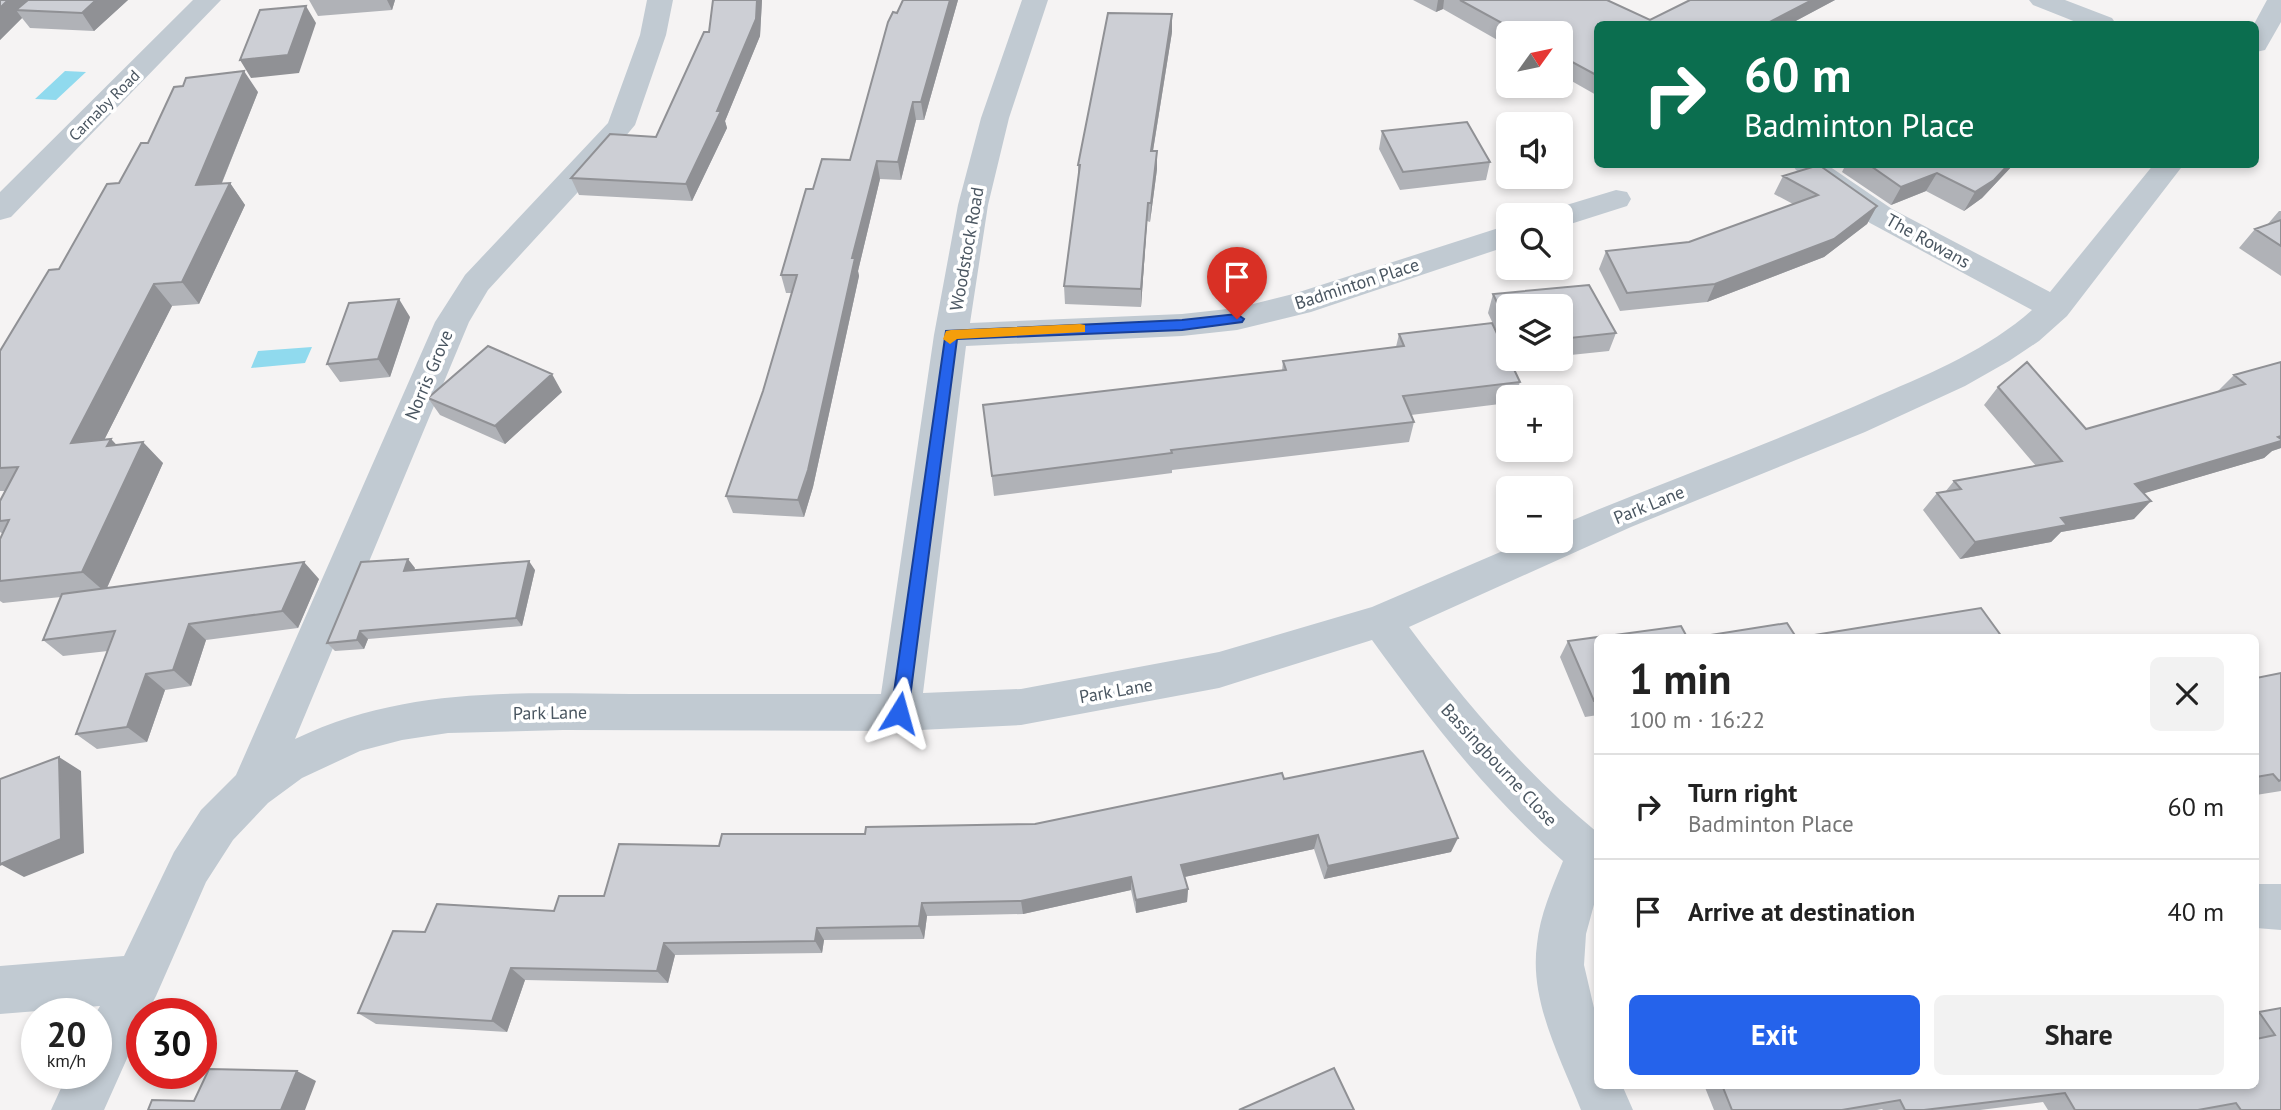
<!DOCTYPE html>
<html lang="en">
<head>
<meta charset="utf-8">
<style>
	body { margin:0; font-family:"PT Sans",sans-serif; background:#f2f2f2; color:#222; height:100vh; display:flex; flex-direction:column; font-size:26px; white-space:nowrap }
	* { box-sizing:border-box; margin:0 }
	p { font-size:23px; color:#767676 }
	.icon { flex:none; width:38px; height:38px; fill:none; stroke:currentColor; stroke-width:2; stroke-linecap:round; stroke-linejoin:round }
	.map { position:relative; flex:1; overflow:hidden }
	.sheet { position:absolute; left:1594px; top:634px; width:665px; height:455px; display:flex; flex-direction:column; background:#fff; border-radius:10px; box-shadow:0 4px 10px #0003 }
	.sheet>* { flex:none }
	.hud { position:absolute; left:1594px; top:21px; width:665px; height:147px; border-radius:10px; box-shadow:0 4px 10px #0003; background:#0b6e4f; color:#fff; overflow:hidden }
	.needle { width:46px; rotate:57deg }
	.controls { position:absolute; left:1496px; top:21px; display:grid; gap:14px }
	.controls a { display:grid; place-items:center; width:77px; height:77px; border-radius:10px; background:#fff; box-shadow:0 4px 10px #0003; font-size:35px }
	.speed { position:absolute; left:21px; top:998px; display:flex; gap:14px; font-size:35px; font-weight:700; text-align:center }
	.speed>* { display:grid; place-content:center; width:91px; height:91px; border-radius:50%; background:#fff; box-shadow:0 4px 10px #0003; line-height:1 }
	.speed small { font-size:18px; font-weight:400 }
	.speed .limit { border:10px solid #d22; background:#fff; color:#111 }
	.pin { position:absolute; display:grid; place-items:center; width:60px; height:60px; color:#fff; margin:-72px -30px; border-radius:50% 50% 50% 0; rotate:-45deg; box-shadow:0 0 7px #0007 }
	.pin .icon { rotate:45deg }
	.me { position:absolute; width:77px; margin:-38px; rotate:8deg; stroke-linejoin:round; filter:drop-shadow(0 0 5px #0008) }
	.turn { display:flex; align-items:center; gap:24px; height:147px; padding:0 35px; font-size:32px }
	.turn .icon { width:91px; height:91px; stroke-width:2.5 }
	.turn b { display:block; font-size:49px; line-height:60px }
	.round { display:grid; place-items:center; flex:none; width:74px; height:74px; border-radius:10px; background:#f2f2f2 }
	.summary { display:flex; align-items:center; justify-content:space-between; height:119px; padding:0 35px }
	h1 { font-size:42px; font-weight:600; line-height:52px }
	.button { display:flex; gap:14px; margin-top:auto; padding:14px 35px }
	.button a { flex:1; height:80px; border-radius:10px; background:#2563eb; color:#fff; font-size:28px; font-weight:600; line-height:80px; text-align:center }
	.button a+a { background:#f2f2f2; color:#222 }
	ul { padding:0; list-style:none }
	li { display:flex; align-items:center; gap:21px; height:105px; padding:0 35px; border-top:2px solid #e0e0e0 }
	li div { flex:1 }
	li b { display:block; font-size:26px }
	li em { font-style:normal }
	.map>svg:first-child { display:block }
	.water { fill:#90daee }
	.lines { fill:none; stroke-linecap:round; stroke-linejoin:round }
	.minor { fill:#c1cad2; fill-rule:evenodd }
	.wall { fill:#b0b2b7 }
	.shaded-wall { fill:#909195 }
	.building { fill:#cdcfd5; stroke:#909195; stroke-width:2 }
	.route { fill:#2563eb; stroke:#184099; stroke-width:2 }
	.slow { fill:#f59e0b }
	.labels { text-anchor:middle; stroke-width:7; stroke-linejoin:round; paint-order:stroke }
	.far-street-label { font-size:16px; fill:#4a5661; stroke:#fff }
	.street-label { font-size:18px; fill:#4a5661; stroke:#fff }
</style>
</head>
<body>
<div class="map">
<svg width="2281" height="1110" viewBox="0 0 2281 1110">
	<rect width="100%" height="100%" fill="#f5f3f3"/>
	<path class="water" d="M65,71L86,72L56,100L35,99Z
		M312,347L305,363L251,368L258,351Z"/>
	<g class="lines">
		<path class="minor" d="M193,0H221L11,217L0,220V192Z
			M647,0H673L666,35L635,125L589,180L488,290L469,322L295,739C405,687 511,693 630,694C713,694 797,694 881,694L934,335L958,205L981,118L1022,0H1048L1009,118L988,205L970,323L1182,314L1237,308L1293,294L1508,225V246L1311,312L1237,330L1182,336L966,346L923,693L1021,689L1219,652L1372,607L1526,541H1561V525C1667,480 1776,442 1880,395C1934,372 1988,349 2032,310L1870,223L1796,170L1792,164H1826L1892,209L2050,292L2154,164H2184L2067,316L2039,341L2009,361L1965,386L1865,432L1631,527L1409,627C1465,702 1525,773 1598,833V890L1586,934L1584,965L1598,1025V1085H1622L1633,1110H1581C1561,1059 1529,1001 1537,944C1540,915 1552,888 1563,861C1489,797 1430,720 1372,640L1219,688L1021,725L899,731L563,730L448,733L402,740L360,751L302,778L268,803L233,840L206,882L156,996L147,1013H142V1025L104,1110H51L68,1073H96V1013L100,1006L0,1014V966L124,956L174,852L201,810L236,775L435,322L465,275L608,123L640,35Z
			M2029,0H2065L2112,18L2116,24H2081L2033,5Z
			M2267,0H2281V22L2265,50L2256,52V24H2254Z
			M1616,190L1627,192L1631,199L1627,206L1561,227V215H1547L1550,210Z
			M2256,884H2281V930L2256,928Z"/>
	</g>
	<path class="wall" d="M0,0H128L94,31L30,28L22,18L0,40Z
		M309,0H395L392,10L318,16Z
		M713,0H762L760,36L725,121L727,128L692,201L579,195L571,178L656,137L709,32Z
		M903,0H958L924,120H916L901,180L880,179L858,271L859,276L813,487L804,517L733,513L726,496L763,391L792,293H786L781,275L813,189L850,160L897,13Z
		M1413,0H1607L1650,20L1690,0H1835L1790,24H1598V96L1561,75V33H1508V46L1443,9L1436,12Z
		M1172,32L1153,151H1157V169L1150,222L1147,221L1141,307L1065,304L1064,286L1078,179V165Z
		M258,92L222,183H230L245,205L199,304L172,306L104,440L111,439L116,445L163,463L107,588L319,579L298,628L206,640L191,686L165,690L147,742L97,749L76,734L108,651L63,656L43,640L61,597L3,603L0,601V539L3,534L0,532V501L5,491H0V351L148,143Z
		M1382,131L1490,162L1486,180L1400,190L1379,149Z
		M1846,164H2014L1982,198L1964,211L1926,191L1891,205L1842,172Z
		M1783,176L1877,206L1867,224L1824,257L1707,302L1620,311L1599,269L1606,251L1689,242L1793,204L1774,194Z
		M2279,211H2281V276L2239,248L2255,229L2267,225Z
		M1589,285L1616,333L1609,351L1561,356V306H1508V356L1488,313L1493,294Z
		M410,317L390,377L340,382L327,364Z
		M1399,334L1520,382L1515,397H1508V403L1411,415L1414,422L1409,442L1172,470V473L994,496L983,405L1282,371L1283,361L1396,347Z
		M1510,359H1539L1511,362Z
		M2281,362V448L2272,451L2264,458L2144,493L2134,519L2061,532L2051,542L1960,559L1923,510L1937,493L1945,492L1954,481L2036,466L1984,405L1998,387L2086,429L2217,392L2234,375Z
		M562,392L505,444L440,415L428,398Z
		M415,568L414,570H535L522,626L368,639L364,649L335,651L327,643Z
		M1598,637V715L1585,717L1560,657L1568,641Z
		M2281,673V791L2256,795V678Z
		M1284,779L1451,852L1324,879L1314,849L1184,877L1188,889L1187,902L1136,913L1131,890L1023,914L927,916L924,939L824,940L822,953L675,955L668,983L525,980L507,1032L376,1024L358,1013L425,932L554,911L604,896L719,846L865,834L1035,824Z
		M2281,1008V1110H2048L2043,1102L1980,1110H1883L1882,1109L1877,1110H1714L1704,1085H2256V1013Z"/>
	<path class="shaded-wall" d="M8,0H38L16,10L22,18L0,40V8Z
		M96,0H128L94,31L82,13Z
		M387,0H395L392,10Z
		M757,0H762L760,36L725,121L727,128L692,201L686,184Z
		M950,0H958L924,120L921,102Z
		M1438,0H1444L1443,9L1436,12Z
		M1812,0H1835L1790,24H1766Z
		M306,6L316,23L299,73L251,78L240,60Z
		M1172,14V32L1150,169L1151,151Z
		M244,71L258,92L212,207L196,185Z
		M913,102L916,120L901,180L898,162Z
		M1157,151V169L1150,222L1151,203Z
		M877,161L880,179L858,271L859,276L813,487L804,517L798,500L852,258Z
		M2009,164H2014L1982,198L1964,211L1975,192Z
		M1937,173L1926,191L1891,205L1901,187Z
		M230,183L245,205L199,304L182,282Z
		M1148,203L1147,221L1141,307V289Z
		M1877,206L1867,224L1824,257L1707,302L1715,284Z
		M154,284L172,306L92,464L71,443Z
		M399,299L410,317L390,377L378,359Z
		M552,374L562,392L505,444L495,426Z
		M2281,436V448L2272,451L2264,458L2118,501L2135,484Z
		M111,439L131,460L107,446Z
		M143,442L163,463L105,592L82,572Z
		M2151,501L2134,519L2061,532L2051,542L1960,559L1975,542L2061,518Z
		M408,559L415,568L411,580L404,571Z
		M529,561L535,570L522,626L516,618Z
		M304,562L319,579L298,628L282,611Z
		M189,624L206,640L191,686L173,670Z
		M360,631L368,639L364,649L357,640Z
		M146,674L165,690L147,742L127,727Z
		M59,757L81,771L84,853L24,877L2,865L0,866V843Z
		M1318,835L1314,849L1180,878L1181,865Z
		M1458,838L1451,852L1324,879L1328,866Z
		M1131,877V890L1023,914L1021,901Z
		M1188,889L1187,902L1136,913V900Z
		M922,903L927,916L924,939L919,926Z
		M817,928L824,940L822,953L815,941Z
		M664,943L675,955L668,983L657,971Z
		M511,968L525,980L507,1032L492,1021Z
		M297,1071L316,1081L305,1110H281Z"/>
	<path class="building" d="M0,0H8L0,8Z
		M28,0H96L82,13L16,10Z
		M713,0H757L756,19L717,111H721L686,184L571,178L610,134L656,137L704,32H709Z
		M903,0H950L921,102H913L898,162L877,161L852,258H855L808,470L798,500L726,496L763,391L797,275H781L806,189H813L822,159L850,160L888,22L893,12L897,13Z
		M1460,0H1607L1650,20L1690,0H1812L1766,24H1598V76L1561,56V33H1520Z
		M306,6L288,55L240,60L260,10Z
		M1108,13L1172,14L1151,151H1157L1151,203H1148L1141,289L1064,286L1080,165H1078Z
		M244,71L196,185L230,183L182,282L154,284L71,443L111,439L107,446L143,442L82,572L0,581V539L9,520L0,521V501L18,467L0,468V351L49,270L59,269L107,184L119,183L141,143H148L174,87L183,86L186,78Z
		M1467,122L1490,162L1403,172L1382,131Z
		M1868,164H2009L1994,180L1975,192L1937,173L1901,187Z
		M1819,165L1877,206L1834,239L1715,284L1627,293L1606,251L1689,242L1818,195L1783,176Z
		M2281,220V246L2255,229Z
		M1589,285L1616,333L1561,339V306H1508V326L1493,294Z
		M399,299L378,359L327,364L349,303Z
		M1492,323L1520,382L1403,396L1414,422L1171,450L1172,453L992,476L983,405L1286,370L1283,361L1404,346L1399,334Z
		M488,346L552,374L495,426L428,398Z
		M2027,362L2086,429L2245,384L2234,375L2281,362V436L2278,437L2281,439V441L2135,484L2151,501L2061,518L2067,525L1975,542L1937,493L1961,489L1954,481L2062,461L1998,387Z
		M408,559L404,571L529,561L516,618L360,631L357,640L327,643L361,562Z
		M304,562L282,611L189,624L173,670L146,674L127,727L76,734L115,631L43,640L62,594Z
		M1981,608L2002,637H1802Z
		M1787,623L1796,637H1698Z
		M1681,626L1687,637H1600Z
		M1598,637V701H1594L1568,641Z
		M2281,673V780L2279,781L2273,774L2256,777V678Z
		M1423,751L1458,838L1328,866L1318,835L1181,865L1188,889L1136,900L1131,877L1021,901L922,903L919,926L817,928L815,941L664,943L657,971L511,968L492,1021L358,1013L393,931L425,932L437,904L554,911L559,896H604L619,844L719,846L722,834H865L866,827L1035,824L1282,773L1284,779Z
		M59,757L61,839L0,864V779Z
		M2281,1008V1110H2241L2236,1103L2198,1110H2075L2065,1093L1924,1110H1905L1900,1100L1842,1110H1732L1722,1085H2256V1039L2275,1035L2259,1012Z
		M1334,1068L1354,1110H1239Z
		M209,1069L297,1071L281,1110H148L152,1100L194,1101Z"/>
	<path class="route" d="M1237,314L1244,319L1242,322L1182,330L957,339L908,713L905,719L899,721L893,719L891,713L946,331L1182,320Z"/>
	<path class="slow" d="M1080,324L1085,325V332L957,339L950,344L943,339L946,331L951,330Z"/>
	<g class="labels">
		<g class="far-street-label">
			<text transform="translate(104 105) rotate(-45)" y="6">Carnaby Road</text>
		</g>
		<g class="street-label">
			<text transform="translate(1928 241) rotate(29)" y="6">The Rowans</text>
			<text transform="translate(967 249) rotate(-80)" y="6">Woodstock Road</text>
			<text transform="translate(1357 284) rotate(-18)" y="6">Badminton Place</text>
			<text transform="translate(429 375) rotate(-67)" y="6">Norris Grove</text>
			<text transform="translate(1649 505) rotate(-22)" y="6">Park Lane</text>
			<text transform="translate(1116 691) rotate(-10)" y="6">Park Lane</text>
			<text transform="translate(550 713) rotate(-1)" y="6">Park Lane</text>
			<text transform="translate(1499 765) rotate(47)" y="6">Bassingbourne Close</text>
		</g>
	</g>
</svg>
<div class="controls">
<a><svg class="needle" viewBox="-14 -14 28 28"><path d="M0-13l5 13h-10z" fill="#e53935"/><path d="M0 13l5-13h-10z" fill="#767676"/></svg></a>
<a><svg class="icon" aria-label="sound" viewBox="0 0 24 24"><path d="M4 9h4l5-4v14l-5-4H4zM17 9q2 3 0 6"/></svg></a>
<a><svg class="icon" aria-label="search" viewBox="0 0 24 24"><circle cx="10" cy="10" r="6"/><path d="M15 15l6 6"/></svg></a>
<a><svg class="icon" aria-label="layers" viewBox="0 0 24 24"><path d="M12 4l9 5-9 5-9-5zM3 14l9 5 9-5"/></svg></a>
<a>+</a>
<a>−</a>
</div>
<div class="speed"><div>20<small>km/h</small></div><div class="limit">30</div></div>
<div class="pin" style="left:1237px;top:319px;background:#d93025"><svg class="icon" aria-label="arrive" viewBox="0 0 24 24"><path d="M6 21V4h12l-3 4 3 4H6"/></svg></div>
<svg class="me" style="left:899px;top:713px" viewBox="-20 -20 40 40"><path d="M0-17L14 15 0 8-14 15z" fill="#2563eb" stroke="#fff" stroke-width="4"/></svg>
<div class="hud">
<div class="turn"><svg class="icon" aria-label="right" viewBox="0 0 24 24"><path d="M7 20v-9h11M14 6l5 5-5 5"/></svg><div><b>60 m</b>Badminton Place</div></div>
</div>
<section class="sheet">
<div class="summary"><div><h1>1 min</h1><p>100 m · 16:22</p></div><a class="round"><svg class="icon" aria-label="close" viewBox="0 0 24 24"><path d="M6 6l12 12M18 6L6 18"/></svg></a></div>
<ul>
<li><svg class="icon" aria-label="right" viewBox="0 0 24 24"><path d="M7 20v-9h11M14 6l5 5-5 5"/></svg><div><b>Turn right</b><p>Badminton Place</p></div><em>60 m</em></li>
<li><svg class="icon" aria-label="arrive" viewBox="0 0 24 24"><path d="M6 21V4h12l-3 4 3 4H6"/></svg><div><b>Arrive at destination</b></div><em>40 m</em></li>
</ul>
<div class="button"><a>Exit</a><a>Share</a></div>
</section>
</div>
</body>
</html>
